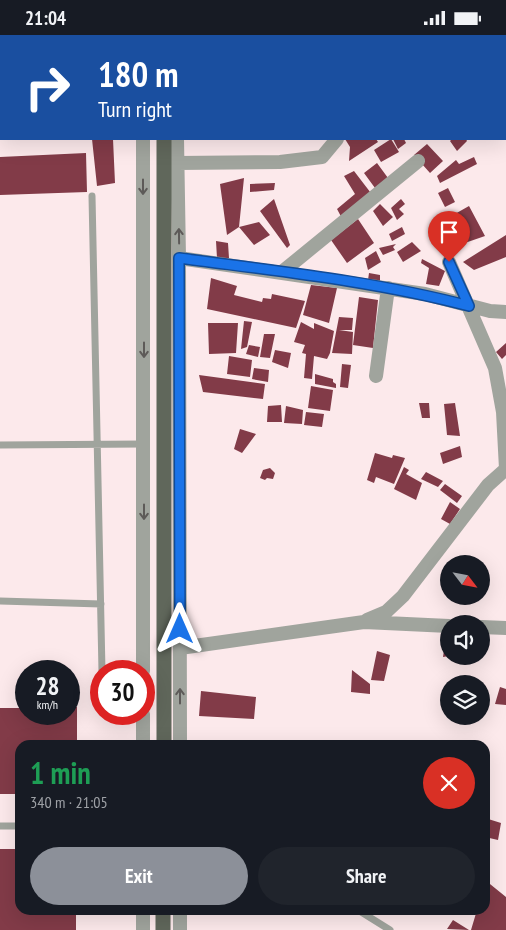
<!DOCTYPE html>
<html lang="en">
<head>
<meta charset="utf-8">
<style>
	body { margin:0; font-family:"PT Sans Narrow",sans-serif; background:#20242c; color:#f1f3f6; height:100vh; display:flex; flex-direction:column; font-size:19px; white-space:nowrap }
	* { box-sizing:border-box; margin:0 }
	p { font-size:16px; color:#9ea1a6 }
	.icon { flex:none; width:28px; height:28px; fill:none; stroke:currentColor; stroke-width:2; stroke-linecap:round; stroke-linejoin:round }
	.map { position:relative; flex:1; overflow:hidden }
	.side { position:absolute; left:15px; top:705px; width:475px; height:175px; display:flex; flex-direction:column; background:#171b24; border-radius:15px; box-shadow:0 5px 20px #0002 }
	.side>* { flex:none }
	.guide { position:absolute; left:0px; top:0px; width:506px; height:105px; box-shadow:0 5px 20px #0002; background:#1a4fa0; color:#fff; overflow:hidden }
	.needle { width:32px; rotate:122deg }
	.buttons { position:absolute; left:440px; top:520px; display:grid; gap:10px }
	.buttons a { display:grid; place-items:center; width:50px; height:50px; border-radius:50%; background:#171b24; box-shadow:0 5px 20px #0002; font-size:25px }
	.speed { position:absolute; left:15px; top:625px; display:flex; gap:10px; font-size:25px; font-weight:700; text-align:center }
	.speed>* { display:grid; place-content:center; width:65px; height:65px; border-radius:50%; background:#171b24; box-shadow:0 5px 20px #0002; line-height:1 }
	.speed small { font-size:12px; font-weight:400 }
	.speed .limit { border:8px solid #d22; background:#fff; color:#111 }
	.pin { position:absolute; display:grid; place-items:center; width:42px; height:42px; color:#fff; margin:-51px -21px; border-radius:50% 50% 50% 0; rotate:-45deg; box-shadow:0 0 5px #0007 }
	.pin .icon { rotate:45deg }
	.me { position:absolute; width:55px; margin:-28px; rotate:0deg; stroke-linejoin:round; filter:drop-shadow(0 0 4px #0008) }
	.turn { display:flex; align-items:center; gap:18px; height:105px; padding:0 15px; font-size:22px }
	.turn .icon { width:65px; height:65px; stroke-width:2.5 }
	.turn b { display:block; font-size:35px; line-height:42px }
	.round { display:grid; place-items:center; flex:none; width:52px; height:52px; border-radius:26px; background:#20242c }
	.head { display:flex; align-items:center; justify-content:space-between; height:85px; padding:0 15px }
	h1 { font-size:30px; font-weight:700; line-height:38px; color:#1e9e55 }
	.cta { display:flex; gap:10px; margin-top:auto; padding:10px 15px }
	.cta a { flex:1; height:58px; border-radius:30px; background:#8c9099; color:#fff; font-size:20px; font-weight:700; line-height:58px; text-align:center }
	.cta a+a { background:#20242c; color:#f1f3f6 }
	.status { display:flex; justify-content:space-between; align-items:center; height:35px; padding:0 25px; background:#171b24; direction:ltr }
	.status svg { height:14px; fill:currentColor }
	.map>svg:first-child { display:block }
	.building { fill:#823b48 }
	.lines { fill:none; stroke-linecap:round; stroke-linejoin:round }
	.lane { stroke:#a0a49d; stroke-width:7 }
	.street { stroke:#a0a49d; stroke-width:14 }
	.primary { stroke:#60675b; stroke-width:15 }
	.oneway { stroke:#5d5a58 }
	.route-casing { stroke:#114b97; stroke-width:12 }
	.route { stroke:#1a73e8; stroke-width:9 }
</style>
</head>
<body>
<div class="status"><b>21:04</b><svg viewBox="0 0 49 12"><path d="M0 12V9h3v3zM5 12V6h3v6zM10 12V3h3v9zM15 12V0h3v12zM26 1h20v11H26zM47 4h2v5h-2z"/></svg></div>
<div class="map">
<svg width="506" height="895" viewBox="0 0 506 895">
	<rect width="100%" height="100%" fill="#fce9eb"/>
	<path class="building" d="M92,104H113L115,148L97,151Z
		M345,104H376L378,107L349,126L350,112Z
		M391,104L399,117L381,127L374,115Z
		M393,104H404L406,108L398,114Z
		M452,104H466L467,106L457,116L450,106Z
		M427,109L443,126L430,138L414,120Z
		M86,118L87,157L0,160V122Z
		M474,122L477,129L440,148L437,141L456,125L459,129Z
		M377,128L388,143L375,153L364,138Z
		M354,136L377,166L345,189L337,174L355,159L344,141Z
		M244,143L239,192L227,200L220,149Z
		M275,148L274,155L250,157V149Z
		M448,153L455,167L445,172L438,158Z
		M274,164L290,210L287,213L260,176Z
		M401,164L405,169L399,174L404,179L397,185L391,173Z
		M380,169L393,182L383,191L373,176Z
		M469,171L485,201L459,210L446,184Z
		M358,184L374,208L347,228L331,205Z
		M440,184L455,212L448,214L434,189Z
		M259,187L270,200L254,210L239,192Z
		M402,192L405,199L392,206L389,199Z
		M506,200V222L474,235L463,227Z
		M216,206L228,208L229,223H217Z
		M412,207L421,216L403,227L397,217Z
		M396,209L393,212L395,215L383,220L379,213Z
		M376,216L381,227L368,235L365,223Z
		M422,224L445,236L439,251L426,249L429,233L421,228Z
		M369,238L380,240V247L368,245Z
		M211,243L237,251L234,260L262,267L263,263L271,264L272,259L305,266L296,293L207,274Z
		M311,250L337,253L329,288L303,280Z
		M359,262L378,265L373,313L353,310Z
		M339,282L353,283L352,295H339L353,297L352,319L332,318Z
		M244,286L252,287L247,312L241,314Z
		M301,287L314,294V288L334,296L330,318L327,324L314,321L312,344L304,343L306,319L302,318L305,310L294,307Z
		M208,288H238L236,318L209,319Z
		M264,299H275L270,323L260,322Z
		M506,308V320L502,324L496,317Z
		M249,310L260,312L258,322L246,319Z
		M275,315L291,318L288,333L272,327Z
		M229,321L252,325L250,342L227,339Z
		M342,329L351,330L348,353L340,352Z
		M254,333L269,335L268,347L252,344Z
		M315,339L333,344V347L336,349V353L315,349Z
		M199,340L265,349L263,364L203,357Z
		M311,351L333,355L330,376L308,373Z
		M419,368H429L430,383H422Z
		M455,368L460,401L447,400L444,369Z
		M281,370L282,387H267L268,371Z
		M286,371L303,375L302,389L284,388Z
		M306,377L324,379L322,392L304,390Z
		M240,394L256,399L242,418L234,414Z
		M460,411L462,422L443,429L440,418Z
		M375,418L392,423L393,420L405,423L394,449L376,442L374,448L367,445Z
		M404,432L409,435L406,439L422,448L416,465L394,454Z
		M270,433L275,438L273,444L267,443L265,445L260,443L263,435Z
		M426,437L443,446L438,452L421,444Z
		M445,449L462,461L457,468L440,455Z
		M450,467L460,474L450,489L441,484Z
		M446,602L449,603V621L443,622Z
		M377,616L390,620L384,646L371,645Z
		M352,635L370,649V659L351,657Z
		M500,652L506,654V670L495,669Z
		M201,656L256,662L254,684L199,681Z
		M69,672H77V710H20V759H0V673H26V679H69Z
		M485,783L501,788L498,805L485,802Z
		M0,814H20V875H76V895H0Z
		M485,845L506,862V895H471L477,875H485Z
		M453,885L469,895L447,894Z"/>
	<g class="lines">
		<path class="lane" d="M0,92H1
			M92,161L102,636
			M0,410L143,409
			M0,566L101,569
			M0,791H20
			M358,875L390,895"/>
		<path class="street" d="M170,0V1
			M338,0L339,1
			M149,1L150,0
			M428,1L433,0
			M143,104V636
			M177,104L179,223L180,710
			M177,128L280,127L322,122L337,104
			M179,223L425,259L490,276L506,277
			M449,227L495,333L503,377L506,434
			M282,237L418,126
			M376,341L388,253
			M367,585L386,577L403,561L488,450L506,434
			M481,592L506,593
			M180,613L364,587L449,591
			M143,710V679
			M180,875V895
			M143,895V875"/>
		<path class="primary" d="M162,0V1
			M164,710V104
			M163,895V875"/>
	</g>
	<defs><path id="oneway-shaft" d="M-6 0H5M1.5-3L5.5 0L1.5 3" fill="none" stroke-width="1.6" stroke-linecap="round" stroke-linejoin="round" transform="scale(1.25)"/></defs>
	<g class="oneway">
		<use href="#oneway-shaft" transform="translate(143 152) rotate(90)"/>
		<use href="#oneway-shaft" transform="translate(179 201) rotate(-91)"/>
		<use href="#oneway-shaft" transform="translate(144 315) rotate(90)"/>
		<use href="#oneway-shaft" transform="translate(144 477) rotate(90)"/>
		<use href="#oneway-shaft" transform="translate(180 661) rotate(-90)"/>
	</g>
	<g class="lines">
		<defs>
			<path id="route" d="M180,594L179,223C276,236 374,246 469,271L449,227"/>
		</defs>
		<use href="#route" class="route-casing"/>
		<use href="#route" class="route"/>
	</g>
</svg>
<div class="buttons">
<a><svg class="needle" viewBox="-14 -14 28 28"><path d="M0-13l5 13h-10z" fill="#e53935"/><path d="M0 13l5-13h-10z" fill="#9ea1a6"/></svg></a>
<a><svg class="icon" aria-label="sound" viewBox="0 0 24 24"><path d="M4 9h4l5-4v14l-5-4H4zM17 9q2 3 0 6"/></svg></a>
<a><svg class="icon" aria-label="layers" viewBox="0 0 24 24"><path d="M12 4l9 5-9 5-9-5zM3 14l9 5 9-5"/></svg></a>
</div>
<div class="speed"><div>28<small>km/h</small></div><div class="limit">30</div></div>
<div class="pin" style="left:449px;top:227px;background:#d93025"><svg class="icon" aria-label="arrive" viewBox="0 0 24 24"><path d="M6 21V4h12l-3 4 3 4H6"/></svg></div>
<svg class="me" style="left:180px;top:594px" viewBox="-20 -20 40 40"><path d="M0-17L14 15 0 8-14 15z" fill="#1a73e8" stroke="#fff" stroke-width="4"/></svg>
<div class="guide">
<div class="turn"><svg class="icon" aria-label="right" viewBox="0 0 24 24"><path d="M7 20v-9h11M14 6l5 5-5 5"/></svg><div><b>180 m</b>Turn right</div></div>
</div>
<section class="side">
<div class="head"><div><h1>1 min</h1><p>340 m · 21:05</p></div><a class="round" style="background:#d93025;color:#fff"><svg class="icon" aria-label="close" viewBox="0 0 24 24"><path d="M6 6l12 12M18 6L6 18"/></svg></a></div>
<div class="cta"><a>Exit</a><a>Share</a></div>
</section>
</div>
</body>
</html>
